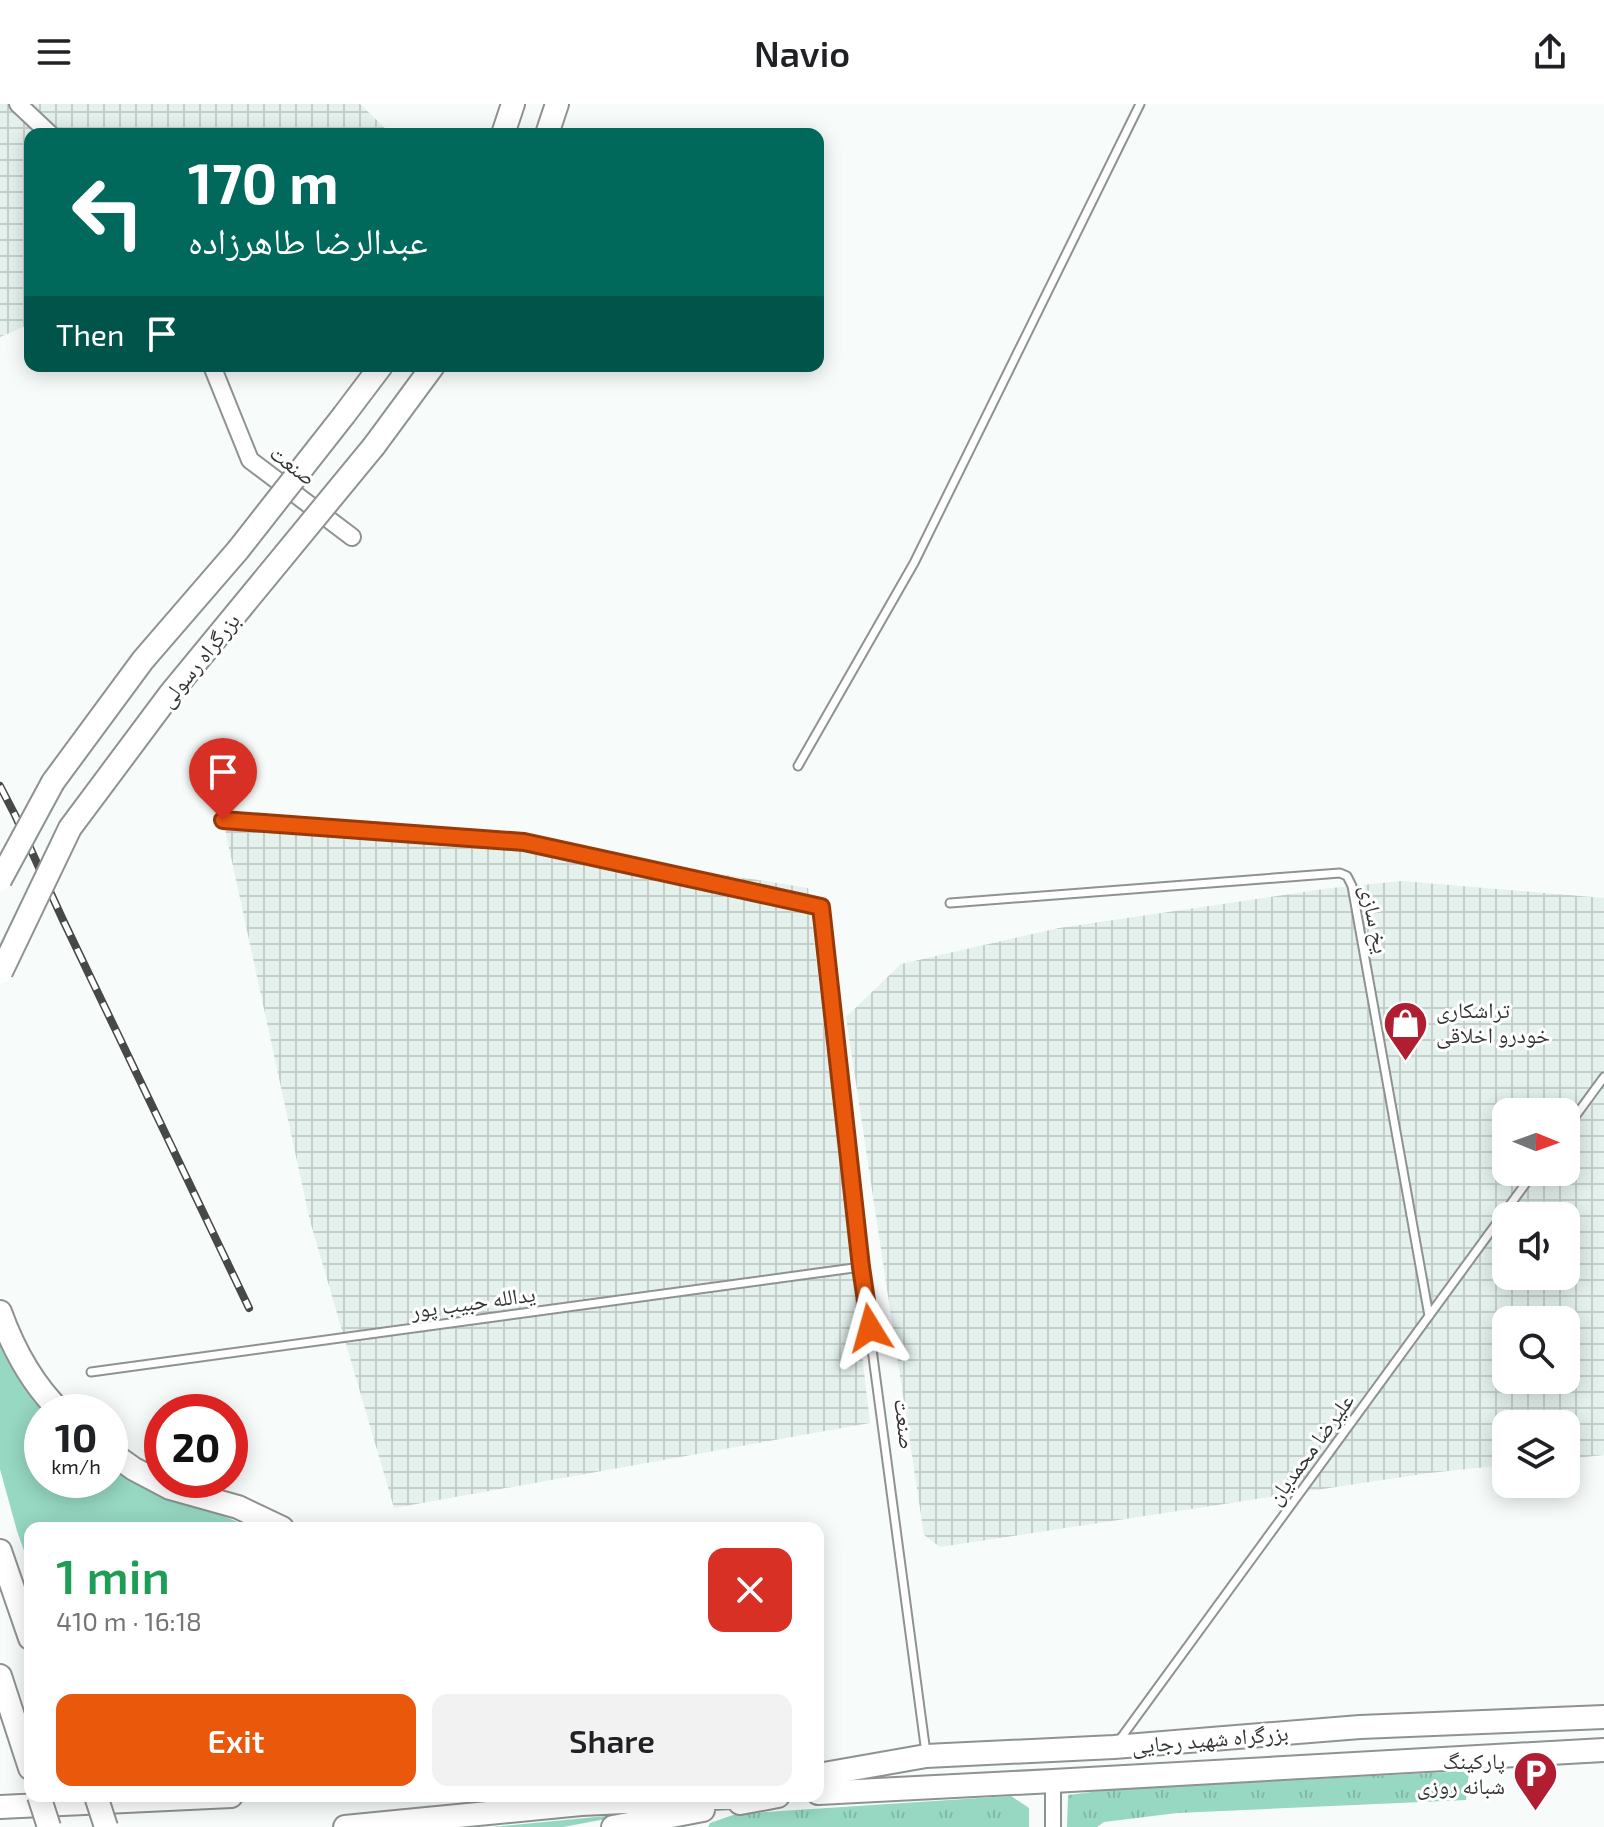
<!DOCTYPE html>
<html lang="en">
<head>
<meta charset="utf-8">
<style>
	body { margin:0; font-family:"Exo 2","Noto Naskh Arabic",sans-serif; background:#f2f2f2; color:#202124; height:100vh; display:flex; flex-direction:column; font-size:30px; white-space:nowrap }
	* { box-sizing:border-box; margin:0 }
	p { font-size:26px; color:#757577 }
	.icon { flex:none; width:44px; height:44px; fill:none; stroke:currentColor; stroke-width:2; stroke-linecap:round; stroke-linejoin:round }
	.map { position:relative; flex:1; overflow:hidden }
	.panel { position:absolute; left:24px; top:1418px; width:800px; height:280px; display:flex; flex-direction:column; background:#fff; border-radius:16px; box-shadow:0 4px 20px #0003 }
	.panel>* { flex:none }
	.guide { position:absolute; left:24px; top:24px; width:800px; height:244px; border-radius:16px; box-shadow:0 4px 20px #0003; background:#00695c; color:#fff; overflow:hidden }
	.needle { width:52px; rotate:91deg }
	.controls { position:absolute; left:1492px; top:994px; display:grid; gap:16px }
	.controls a { display:grid; place-items:center; width:88px; height:88px; border-radius:16px; background:#fff; box-shadow:0 4px 20px #0003; font-size:40px }
	.speed { position:absolute; left:24px; top:1290px; display:flex; gap:16px; font-size:40px; font-weight:700; text-align:center }
	.speed>* { display:grid; place-content:center; width:104px; height:104px; border-radius:50%; background:#fff; box-shadow:0 4px 20px #0003; line-height:1 }
	.speed small { font-size:20px; font-weight:400 }
	.speed .limit { border:12px solid #d22; background:#fff; color:#111 }
	.pin { position:absolute; display:grid; place-items:center; width:68px; height:68px; color:#fff; margin:-82px -34px; border-radius:50% 50% 50% 0; rotate:-45deg; box-shadow:0 0 8px #0007 }
	.pin .icon { rotate:45deg }
	.me { position:absolute; width:88px; margin:-44px; rotate:352deg; stroke-linejoin:round; filter:drop-shadow(0 0 6px #0008) }
	.turn { display:flex; align-items:center; gap:28px; height:168px; padding:0 32px; font-size:36px }
	.turn .icon { width:104px; height:104px; stroke-width:2.5 }
	.turn b { display:block; font-size:56px; line-height:68px }
	.then { display:flex; align-items:center; height:76px; padding:0 32px; background:#0003; gap:16px; font-size:30px }
	.round { display:grid; place-items:center; flex:none; width:84px; height:84px; border-radius:16px; background:#f2f2f2 }
	.overview { display:flex; align-items:center; justify-content:space-between; height:136px; padding:0 32px }
	h1 { font-size:48px; font-weight:600; line-height:60px; color:#1e9e55 }
	.button { display:flex; gap:16px; margin-top:auto; padding:16px 32px }
	.button a { flex:1; height:92px; border-radius:16px; background:#ea580c; color:#fff; font-size:32px; font-weight:600; line-height:92px; text-align:center }
	.button a+a { background:#f2f2f2; color:#202124 }
	header { display:flex; justify-content:space-between; align-items:center; height:104px; padding:0 32px; background:#fff; font-size:36px; font-weight:600 }
	.map>svg:first-child { display:block }
	.industrial { fill:url(#industrial-grid); fill-rule:evenodd }
	.grass { fill:url(#grass-tufts) }
	.green { fill:#96d8c1 }
	.lines { fill:none; stroke-linecap:round; stroke-linejoin:round }
	.service-casing { stroke:#8e9291; stroke-width:11 }
	.minor-casing { stroke:#8e9291; stroke-width:18 }
	.tertiary-casing { stroke:#8e9291; stroke-width:20 }
	.trunk-casing { stroke:#8e9291; stroke-width:26 }
	.service { stroke:#fff; stroke-width:7 }
	.minor { stroke:#fff; stroke-width:14 }
	.tertiary { stroke:#fff; stroke-width:16 }
	.trunk { stroke:#fff; stroke-width:22 }
	.rail-casing { stroke:#474848; stroke-width:8 }
	.rail { stroke:#fff; stroke-width:5; stroke-dasharray:15; stroke-linecap:butt }
	.trunk-bridge-casing { stroke:#8e9291; stroke-width:26; stroke-linecap:butt }
	.trunk-bridge { stroke:#fff; stroke-width:22 }
	.route-casing { stroke:#983908; stroke-width:20 }
	.route { stroke:#ea580c; stroke-width:14 }
	.labels { text-anchor:middle; stroke-width:6; stroke-linejoin:round; paint-order:stroke }
	.street-label { font-size:22px; fill:#333434; stroke:#fff }
	.poi-label { font-size:22px; fill:#333434; stroke:#fff; text-anchor:start }
</style>
</head>
<body>
<header><svg class="icon" aria-label="menu" viewBox="0 0 24 24"><path d="M4 6h16M4 12h16M4 18h16"/></svg>Navio<svg class="icon" aria-label="share" viewBox="0 0 24 24"><path d="M12 15V3M7 8l5-5 5 5M5 13v7h14v-7"/></svg></header>
<div class="map">
<svg width="1604" height="1723" viewBox="0 0 1604 1723">
	<defs>
		<pattern id="industrial-grid" width="8" height="8" patternUnits="userSpaceOnUse" patternTransform="scale(2)"><rect width="8" height="8" fill="#e4f1ec"/><path d="M0 4h8M4 0v8" fill="none" stroke="#c4cfcb"/></pattern>
		<pattern id="grass-tufts" width="24" height="20" patternUnits="userSpaceOnUse" patternTransform="scale(2)"><rect width="24" height="20" fill="#96d8c1"/><path d="M3 7l-1-3M5 7V3M7 7l1-3M15 17l-1-3M17 17v-4M19 17l1-3" fill="none" stroke="#82baa6"/></pattern>
	</defs>
	<rect width="100%" height="100%" fill="#f7fbfa"/>
	<path class="industrial" d="M0,0H360L391,30H30V220L0,233Z
		M223,716L534,740L808,784L870,1319L394,1404L310,1117Z
		M1402,777L1604,794V1351L1566,1355V1320H1506V1361L1429,1369L940,1443L924,1431L846,913L901,860L1059,824L1331,784ZM1506,1008H1566V1068H1506ZM1506,1112H1566V1172H1506ZM1506,1216H1566V1276H1506Z"/>
	<path class="grass" d="M1469,1667L1466,1696L1177,1709L1104,1718L1097,1723H1067L1068,1691L1116,1685Z
		M1011,1692L1029,1704V1723H708L710,1719L736,1710Z"/>
	<path class="green" d="M0,1242L28,1281L52,1308H42V1376H110V1356L194,1399L251,1424H30V1463L17,1427L0,1365Z
		M638,1709L563,1723H492Z"/>
	<g class="lines">
		<defs>
			<path id="service" d="M798,662L914,459L1140,0
				M223,716L524,738L821,803L861,1163L926,1649
				M950,799L1340,769L1347,772L1352,782L1429,1212
				M1566,1025L1604,973
				M91,1268L861,1163
				M1118,1638L1534,1068"/>
			<path id="minor" d="M1053,1723V1677"/>
			<path id="tertiary" d="M18,0L50,30
				M212,262L250,356L352,433"/>
			<path id="trunk" d="M503,30L513,0
				M547,30L557,0
				M344,311L381,262
				M374,342L433,262
				M53,678L143,556L238,446
				M0,1208C13,1244 33,1281 61,1308
				M110,1348L134,1365L170,1384L238,1403L282,1424
				M0,1447L30,1534
				M0,1572L30,1664
				M818,1671L926,1652L1114,1643L1360,1623L1604,1613
				M818,1689L1053,1677L1604,1646
				M740,1699L778,1692
				M0,1703L231,1692
				M345,1723L581,1700L753,1692
				M613,1723L703,1706"/>
		</defs>
		<use href="#service" class="service-casing"/>
		<use href="#minor" class="minor-casing"/>
		<use href="#tertiary" class="tertiary-casing"/>
		<use href="#trunk" class="trunk-casing"/>
		<use href="#service" class="service"/>
		<use href="#minor" class="minor"/>
		<use href="#tertiary" class="tertiary"/>
		<use href="#trunk" class="trunk"/>
		<defs>
			<path id="rail" d="M0,682L15,711L63,816L249,1204"/>
		</defs>
		<use href="#rail" class="rail-casing"/>
		<use href="#rail" class="rail"/>
		<defs>
			<path id="trunk-bridge" d="M238,446L344,311
				M0,776L53,678
				M1,868L70,724L170,590L374,342
				M39,1692L49,1723
				M96,1692L106,1723"/>
		</defs>
		<use href="#trunk-bridge" class="trunk-bridge-casing"/>
		<use href="#trunk-bridge" class="trunk-bridge"/>
	</g>
	<g class="lines">
		<defs>
			<path id="route" d="M223,716L524,738L821,803L861,1163L870,1224"/>
		</defs>
		<use href="#route" class="route-casing"/>
		<use href="#route" class="route"/>
	</g>
	<defs>
		<symbol id="shop-pin" viewBox="-11 -11 22 30"><path d="M0 17L-7.5 6A9.5 9.5 0 1 1 7.5 6Z" fill="#b11e32" stroke="#fff"/><path d="M-5-2.5h2.3a2.7 3.5 0 0 1 5.4 0H5L5.5 6h-11ZM-1.5-2.5h3a1.5 2.3 0 0 0-3 0Z" fill="#fff"/></symbol>
		<symbol id="parking-pin" viewBox="-11 -11 22 30"><path d="M0 17L-7.5 6A9.5 9.5 0 1 1 7.5 6Z" fill="#b11e32" stroke="#fff"/><path d="M-3.5-5.5H1a3.5 3.5 0 0 1 0 7H-1V5.5H-3.5ZM-1-3.4V-.6H.8a1.4 1.4 0 0 0 0-2.8Z" fill="#fff"/></symbol>
	</defs>
	<g fill-rule="evenodd">
		<use href="#shop-pin" x="1380" y="894" width="51" height="69"/>
		<use href="#parking-pin" x="1510" y="1644" width="51" height="69"/>
	</g>
	<g class="labels">
		<g class="street-label">
			<text transform="translate(293 361) rotate(37)" y="8">صنعت</text>
			<text transform="translate(199 556) rotate(-51)" y="8">بزرگراه رسولی</text>
			<text transform="translate(1375 815) rotate(78)" y="8">یخ سازی</text>
			<text transform="translate(473 1198) rotate(-8)" y="8">یدالله حبیب پور</text>
			<text transform="translate(905 1320) rotate(83)" y="8">صنعت</text>
			<text transform="translate(1310 1345) rotate(-54)" y="8">علیرضا محمدیان</text>
			<text transform="translate(1210 1635) rotate(-5)" y="8">بزرگراه شهید رجایی</text>
		</g>
		<g class="poi-label">
			<text x="1436" y="914">تراشکاری<tspan x="1436" dy="25">خودرو اخلاقی</tspan></text>
			<text x="1505" y="1665" text-anchor="end">پارکینگ<tspan x="1505" dy="25">شبانه روزی</tspan></text>
		</g>
	</g>
</svg>
<div class="controls">
<a><svg class="needle" viewBox="-14 -14 28 28"><path d="M0-13l5 13h-10z" fill="#e53935"/><path d="M0 13l5-13h-10z" fill="#757577"/></svg></a>
<a><svg class="icon" aria-label="sound" viewBox="0 0 24 24"><path d="M4 9h4l5-4v14l-5-4H4zM17 9q2 3 0 6"/></svg></a>
<a><svg class="icon" aria-label="search" viewBox="0 0 24 24"><circle cx="10" cy="10" r="6"/><path d="M15 15l6 6"/></svg></a>
<a><svg class="icon" aria-label="layers" viewBox="0 0 24 24"><path d="M12 4l9 5-9 5-9-5zM3 14l9 5 9-5"/></svg></a>
</div>
<div class="speed"><div>10<small>km/h</small></div><div class="limit">20</div></div>
<div class="pin" style="left:223px;top:716px;background:#d93025"><svg class="icon" aria-label="arrive" viewBox="0 0 24 24"><path d="M6 21V4h12l-3 4 3 4H6"/></svg></div>
<svg class="me" style="left:870px;top:1224px" viewBox="-20 -20 40 40"><path d="M0-17L14 15 0 8-14 15z" fill="#ea580c" stroke="#fff" stroke-width="4"/></svg>
<div class="guide">
<div class="turn"><svg class="icon" aria-label="left" viewBox="0 0 24 24"><path d="M17 20v-9H6M10 6l-5 5 5 5"/></svg><div><b>170 m</b>عبدالرضا طاهرزاده</div></div>
<div class="then">Then<svg class="icon" aria-label="arrive" viewBox="0 0 24 24"><path d="M6 21V4h12l-3 4 3 4H6"/></svg></div>
</div>
<section class="panel">
<div class="overview"><div><h1>1 min</h1><p>410 m · 16:18</p></div><a class="round" style="background:#d93025;color:#fff"><svg class="icon" aria-label="close" viewBox="0 0 24 24"><path d="M6 6l12 12M18 6L6 18"/></svg></a></div>
<div class="button"><a>Exit</a><a>Share</a></div>
</section>
</div>
</body>
</html>
